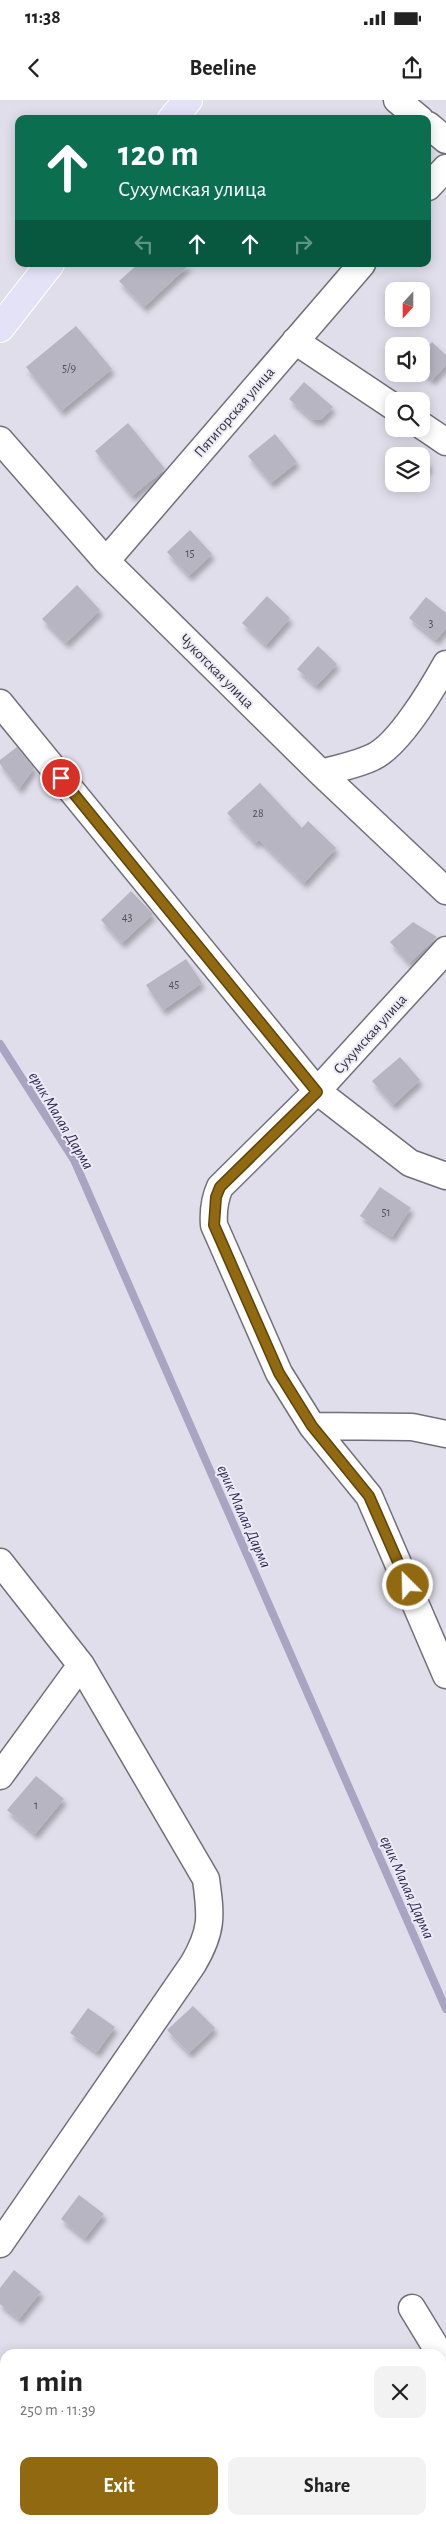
<!DOCTYPE html>
<html lang="en">
<head>
<meta charset="utf-8">
<style>
	body { margin:0; font-family:"Alegreya Sans",sans-serif; background:#f2f2f2; color:#222; height:100vh; display:flex; flex-direction:column; font-size:19px; white-space:nowrap }
	* { box-sizing:border-box; margin:0 }
	p { font-size:16px; color:#767676 }
	.icon { flex:none; width:28px; height:28px; fill:none; stroke:currentColor; stroke-width:2; stroke-linecap:round; stroke-linejoin:round }
	.map { position:relative; flex:1; overflow:hidden }
	.sheet { position:absolute; left:0px; top:2249px; width:446px; height:176px; display:flex; flex-direction:column; background:#fff; border-radius:15px 15px 0 0; box-shadow:0 2px 12px #0003 }
	.sheet>* { flex:none }
	.hud { position:absolute; left:15px; top:15px; width:416px; height:152px; border-radius:10px; box-shadow:0 2px 12px #0003; background:#0b6e4f; color:#fff; overflow:hidden }
	.needle { width:32px; rotate:201deg }
	.tools { position:absolute; left:385px; top:182px; display:grid; gap:10px }
	.tools a { display:grid; place-items:center; width:45px; height:45px; border-radius:10px; background:#fff; box-shadow:0 2px 12px #0003; font-size:25px }
	.pin { position:absolute; display:grid; place-items:center; width:42px; height:42px; color:#fff; margin:-21px; border:2px solid #fff; border-radius:50%; box-shadow:0 1px 5px #0007 }
	.me { position:absolute; width:55px; margin:-28px; rotate:337deg; stroke-linejoin:round; filter:drop-shadow(0 0 4px #0008) }
	.turn { display:flex; align-items:center; gap:18px; height:105px; padding:0 20px; font-size:22px }
	.turn .icon { width:65px; height:65px; stroke-width:2.5 }
	.turn b { display:block; font-size:35px; line-height:42px }
	.lanes { display:flex; align-items:center; height:48px; padding:0 20px; background:#0003; justify-content:center; gap:25px; direction:ltr }
	.lanes .off { opacity:.35 }
	.round { display:grid; place-items:center; flex:none; width:52px; height:52px; border-radius:10px; background:#f2f2f2 }
	.overview { display:flex; align-items:center; justify-content:space-between; height:85px; padding:0 20px }
	h1 { font-size:30px; font-weight:700; line-height:38px }
	.action { display:flex; gap:10px; margin-top:auto; padding:10px 20px }
	.action a { flex:1; height:58px; border-radius:10px; background:#916911; color:#fff; font-size:20px; font-weight:700; line-height:58px; text-align:center }
	.action a+a { background:#f2f2f2; color:#222 }
	.status { display:flex; justify-content:space-between; align-items:center; height:35px; padding:0 25px; background:#fff; direction:ltr }
	.status svg { height:14px; fill:currentColor }
	header { display:flex; justify-content:space-between; align-items:center; height:65px; padding:0 20px; background:#fff; font-size:22px; font-weight:700 }
	.map>svg:first-child { display:block }
	.lines { fill:none; stroke-linecap:round; stroke-linejoin:round }
	.stream { stroke:#a8a4c2; stroke-width:8 }
	.building { fill:#b7b5c1; filter:url(#shadow) }
	.minor-casing { stroke:#71707a; stroke-width:29 }
	.primary-casing { stroke:#fff; stroke-width:30 }
	.minor { stroke:#fff; stroke-width:26 }
	.primary { stroke:#e4e2f7; stroke-width:28 }
	.route-casing { stroke:#5e440b; stroke-width:12 }
	.route { stroke:#916911; stroke-width:9 }
	.labels { text-anchor:middle; stroke-width:4; stroke-linejoin:round; paint-order:stroke }
	.number-label { font-size:12px; fill:#525157 }
	.street-label { font-size:15px; fill:#303034; stroke:#edebf7 }
	.water-label { font-size:16px; font-style:italic; fill:#322953; stroke:#edebf7 }
</style>
</head>
<body>
<div class="status"><b>11:38</b><svg viewBox="0 0 49 12"><path d="M0 12V9h3v3zM5 12V6h3v6zM10 12V3h3v9zM15 12V0h3v12zM26 1h20v11H26zM47 4h2v5h-2z"/></svg></div>
<header><svg class="icon" aria-label="back" viewBox="0 0 24 24"><path d="M15 5l-7 7 7 7"/></svg>Beeline<svg class="icon" aria-label="share" viewBox="0 0 24 24"><path d="M12 15V3M7 8l5-5 5 5M5 13v7h14v-7"/></svg></header>
<div class="map">
<svg width="446" height="2424" viewBox="0 0 446 2424">
	<defs>
		<filter id="shadow"><feDropShadow dx="3" dy="5.5" stdDeviation="2.5" flood-color="#0004"/></filter>
	</defs>
	<rect width="100%" height="100%" fill="#dfdeea"/>
	<g class="lines">
		<path class="stream" d="M0,944L74,1060L446,1909"/>
	</g>
	<path class="building" d="M138,164H190L144,207L119,181Z
		M76,226L112,269L61,311L26,267Z
		M432,242L446,255V265L432,280L421,270V253Z
		M304,282L333,307L321,320H313L289,299Z
		M128,323L165,369L132,396L95,351Z
		M275,334L297,362L271,383L248,356Z
		M406,350H414L421,356H400Z
		M421,357L430,365L421,375Z
		M190,430L212,454L189,476L167,452Z
		M77,485L100,510L66,543L42,519Z
		M267,496L290,518L266,545L242,523Z
		M426,497L446,513V528L436,540L409,518Z
		M318,546L337,564L316,586L297,569Z
		M17,647L34,668L19,689L0,664V660Z
		M260,683L302,728L308,721L336,748L304,783L259,740L255,743L227,713Z
		M131,791L153,814L122,843L101,820Z
		M413,822L437,837L409,863L390,842Z
		M186,859L202,883L163,910L146,885Z
		M400,957L420,980L393,1005L372,981Z
		M380,1087L411,1108L392,1137L360,1116Z
		M36,1676L64,1699L35,1734L7,1710Z
		M193,1906L215,1928L189,1953L167,1930Z
		M88,1908L115,1927L97,1952L70,1933Z
		M79,2095L104,2114L85,2138L61,2119Z
		M14,2170L41,2192L19,2219L0,2204V2188Z"/>
	<g class="lines">
		<defs>
			<path id="minor" d="M397,0L420,19
				M428,25L446,40
				M428,87L446,68
				M295,241L394,307
				M421,325L446,342
				M0,340L106,461L321,673L446,791
				M106,461L362,164
				M0,603L317,991L410,1063L446,1076
				M321,673C338,668 357,665 373,657C399,645 432,589 446,564
				M446,850L317,991L220,1087C214,1100 213,1111 214,1125L279,1273L312,1326L369,1396L446,1575
				M312,1326L412,1327L446,1334
				M0,1462L81,1565L206,1779C211,1816 213,1830 193,1864L0,2144
				M0,1676L81,1565
				M412,2208L440,2254
				M191,2420L193,2424"/>
			<path id="primary" d="M172,19L188,0
				M0,228L50,164"/>
		</defs>
		<use href="#minor" class="minor-casing"/>
		<use href="#primary" class="primary-casing"/>
		<use href="#minor" class="minor"/>
		<use href="#primary" class="primary"/>
	</g>
	<g class="lines">
		<defs>
			<path id="route" d="M61,678L317,992L220,1087L216,1097L214,1125L279,1273L312,1326L369,1396L408,1485"/>
		</defs>
		<use href="#route" class="route-casing"/>
		<use href="#route" class="route"/>
	</g>
	<g class="labels">
		<g class="number-label">
			<text x="69" y="272">5/9</text>
			<text x="190" y="457">15</text>
			<text x="431" y="527">3</text>
			<text x="258" y="717">28</text>
			<text x="127" y="821">43</text>
			<text x="174" y="888">45</text>
			<text x="386" y="1116">51</text>
			<text x="36" y="1709">1</text>
		</g>
		<g class="street-label">
			<text transform="translate(234 312) rotate(-49)" y="5">Пятигорская улица</text>
			<text transform="translate(217 571) rotate(45)" y="5">Чукотская улица</text>
			<text transform="translate(370 934) rotate(-48)" y="5">Сухумская улица</text>
		</g>
		<g class="water-label">
			<text transform="translate(62 1020) rotate(59)" y="6">ерик Малая Дарма</text>
			<text transform="translate(245 1416) rotate(66)" y="6">ерик Малая Дарма</text>
			<text transform="translate(408 1787) rotate(66)" y="6">ерик Малая Дарма</text>
		</g>
	</g>
</svg>
<div class="tools">
<a><svg class="needle" viewBox="-14 -14 28 28"><path d="M0-13l5 13h-10z" fill="#e53935"/><path d="M0 13l5-13h-10z" fill="#767676"/></svg></a>
<a><svg class="icon" aria-label="sound" viewBox="0 0 24 24"><path d="M4 9h4l5-4v14l-5-4H4zM17 9q2 3 0 6"/></svg></a>
<a><svg class="icon" aria-label="search" viewBox="0 0 24 24"><circle cx="10" cy="10" r="6"/><path d="M15 15l6 6"/></svg></a>
<a><svg class="icon" aria-label="layers" viewBox="0 0 24 24"><path d="M12 4l9 5-9 5-9-5zM3 14l9 5 9-5"/></svg></a>
</div>
<div class="pin" style="left:61px;top:678px;background:#d93025"><svg class="icon" aria-label="arrive" viewBox="0 0 24 24"><path d="M6 21V4h12l-3 4 3 4H6"/></svg></div>
<svg class="me" style="left:408px;top:1485px" viewBox="-20 -20 40 40"><circle r="17" fill="#916911" stroke="#fff" stroke-width="3"/><path d="M0-11L8 9 0 5-8 9z" fill="#fff"/></svg>
<div class="hud">
<div class="turn"><svg class="icon" aria-label="ahead" viewBox="0 0 24 24"><path d="M12 20V5M6 11l6-6 6 6"/></svg><div><b>120 m</b>Сухумская улица</div></div>
<div class="lanes"><svg class="icon off" aria-label="left" viewBox="0 0 24 24"><path d="M17 20v-9H6M10 6l-5 5 5 5"/></svg><svg class="icon" aria-label="ahead" viewBox="0 0 24 24"><path d="M12 20V5M6 11l6-6 6 6"/></svg><svg class="icon" aria-label="ahead" viewBox="0 0 24 24"><path d="M12 20V5M6 11l6-6 6 6"/></svg><svg class="icon off" aria-label="right" viewBox="0 0 24 24"><path d="M7 20v-9h11M14 6l5 5-5 5"/></svg></div>
</div>
<section class="sheet">
<div class="overview"><div><h1>1 min</h1><p>250 m · 11:39</p></div><a class="round"><svg class="icon" aria-label="close" viewBox="0 0 24 24"><path d="M6 6l12 12M18 6L6 18"/></svg></a></div>
<div class="action"><a>Exit</a><a>Share</a></div>
</section>
</div>
</body>
</html>
